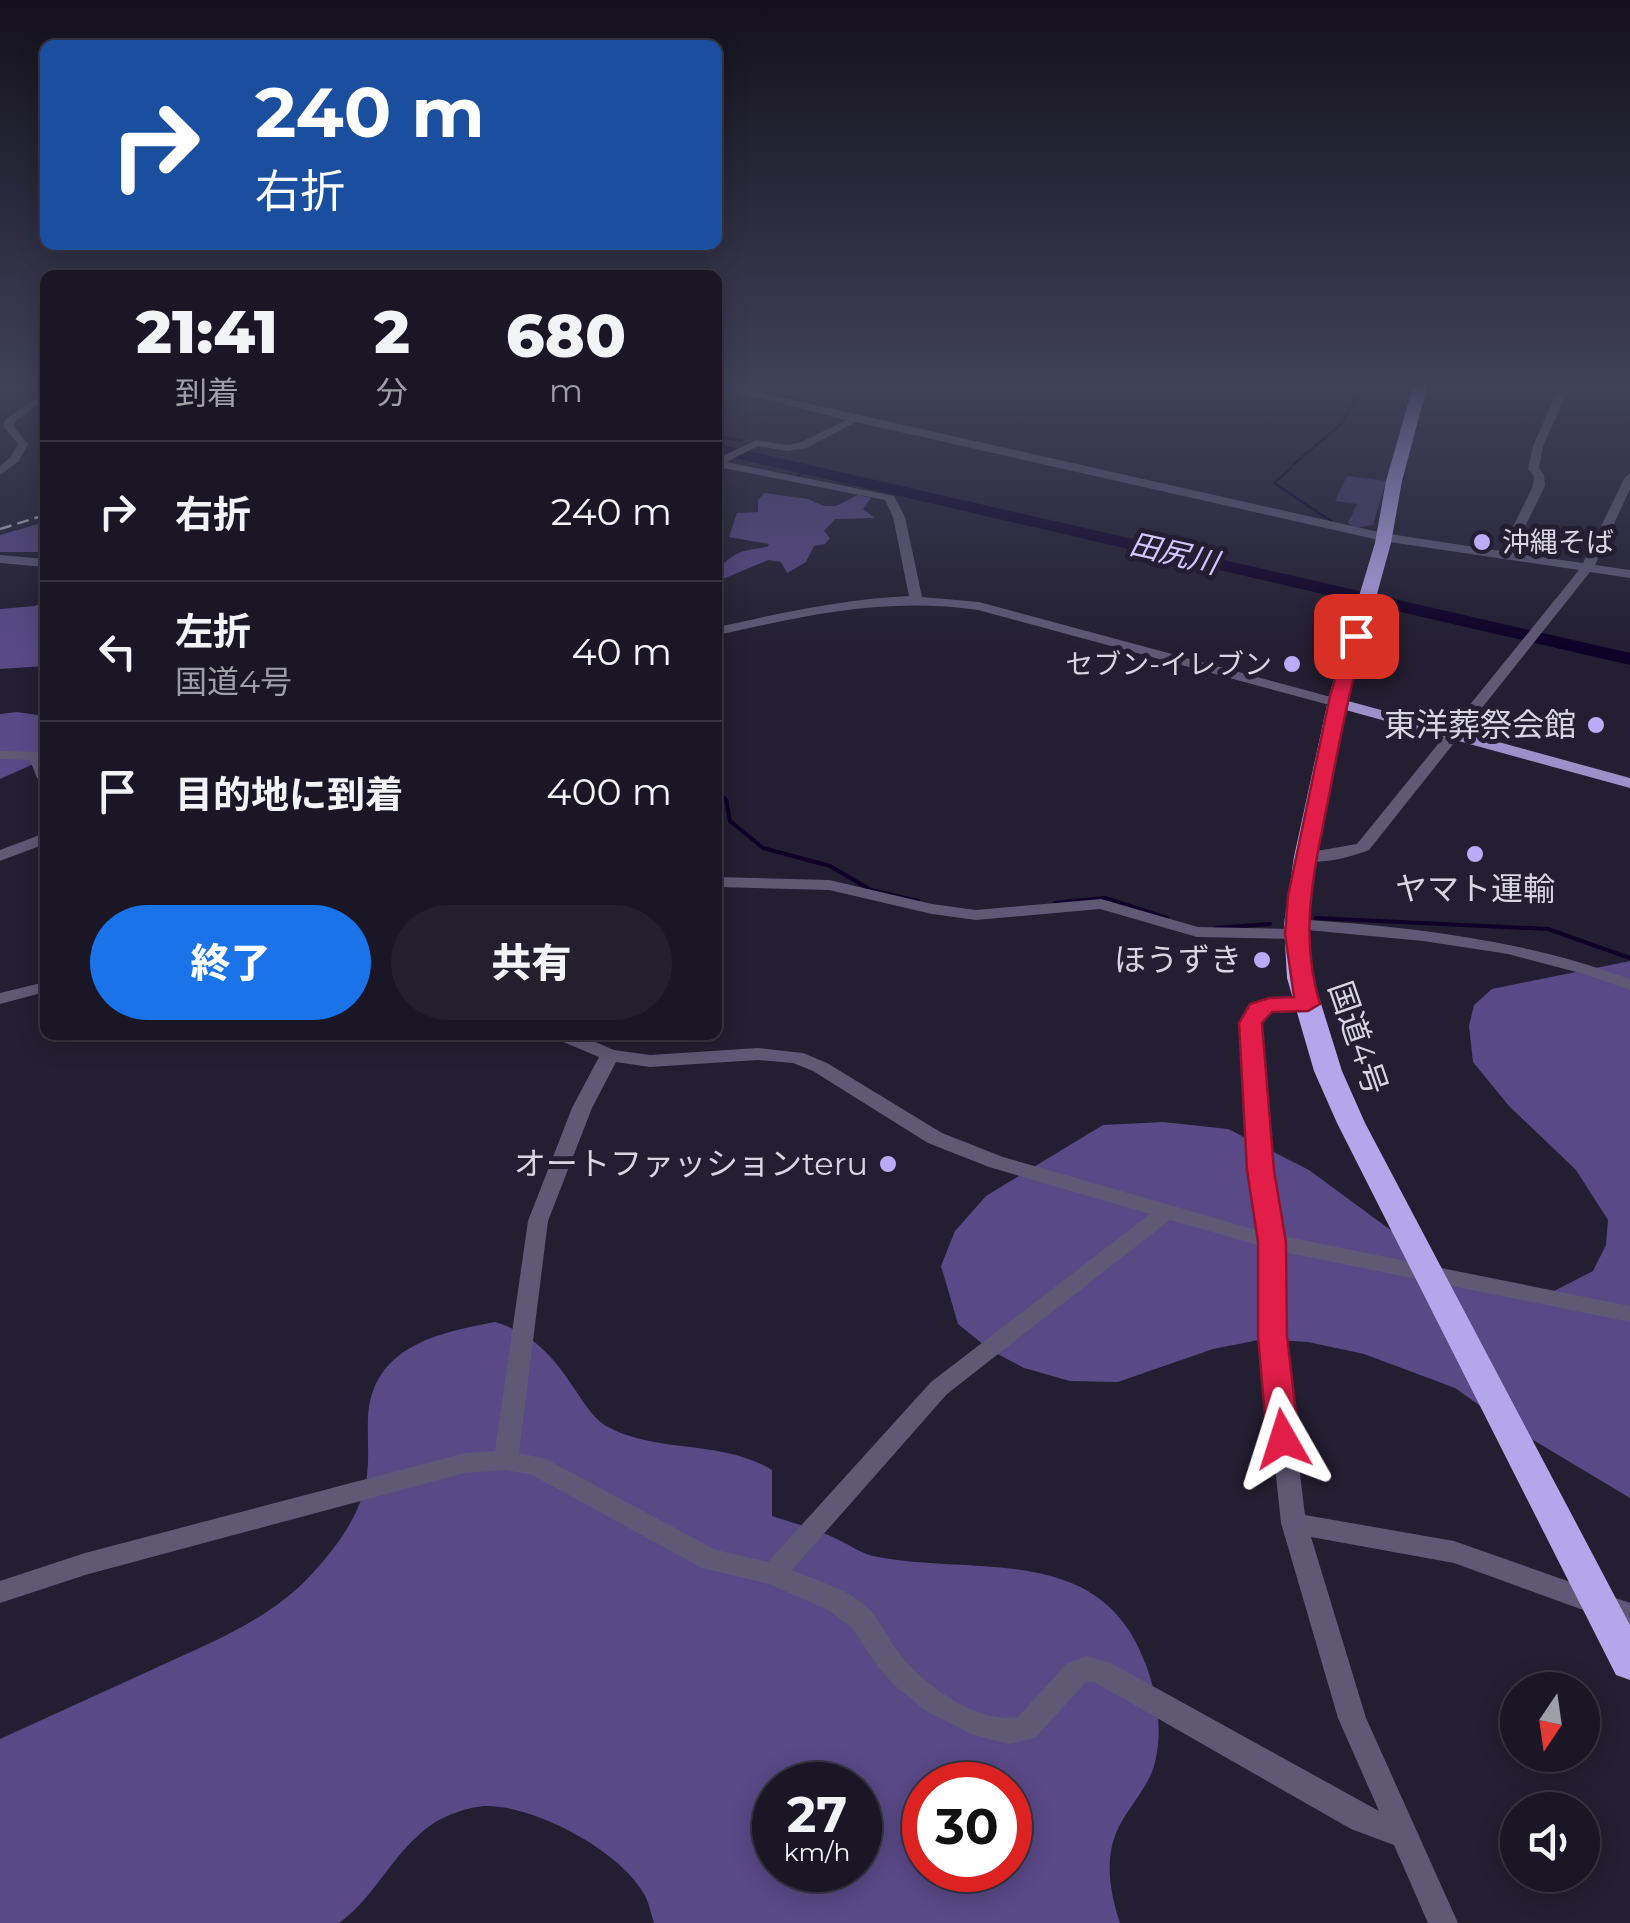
<!DOCTYPE html>
<html lang="ja">
<head>
<meta charset="utf-8">
<style>
	body { margin:0; font-family:Montserrat,"Noto Sans JP",sans-serif; background:#231f2d; color:#f1f3f6; height:100vh; display:flex; flex-direction:column; font-size:38px; white-space:nowrap }
	* { box-sizing:border-box; margin:0 }
	p { font-size:32px; color:#9f9fa7 }
	.icon { flex:none; width:55px; height:55px; fill:none; stroke:currentColor; stroke-width:2; stroke-linecap:round; stroke-linejoin:round }
	.map { position:relative; flex:1; overflow:hidden }
	.sheet { position:absolute; left:40px; top:270px; width:682px; height:770px; display:flex; flex-direction:column; background:#1a1625; border-radius:15px; box-shadow:0 5px 25px #0003,0 0 0 2px #383542 }
	.sheet>* { flex:none }
	.guide { position:absolute; left:40px; top:40px; width:682px; height:210px; border-radius:15px; box-shadow:0 5px 25px #0003,0 0 0 2px #383542; background:#1a4fa0; color:#fff; overflow:hidden }
	.needle { width:65px; rotate:193deg }
	.fabs { position:absolute; left:1500px; top:1672px; display:grid; gap:20px }
	.fabs a { display:grid; place-items:center; width:100px; height:100px; border-radius:50%; background:#1a1625; box-shadow:0 5px 25px #0003,0 0 0 2px #383542; font-size:50px }
	.speed { position:absolute; left:752px; top:1762px; display:flex; gap:20px; font-size:50px; font-weight:700; text-align:center }
	.speed>* { display:grid; place-content:center; width:130px; height:130px; border-radius:50%; background:#1a1625; box-shadow:0 5px 25px #0003,0 0 0 2px #383542; line-height:1 }
	.speed small { font-size:25px; font-weight:400 }
	.speed .limit { border:15px solid #d22; background:#fff; color:#111 }
	.pin { position:absolute; display:grid; place-items:center; width:85px; height:85px; color:#fff; margin:-42px; border-radius:20px; box-shadow:0 5px 15px #0006 }
	.me { position:absolute; width:110px; margin:-55px; rotate:354deg; stroke-linejoin:round; filter:drop-shadow(0 0 8px #0008) }
	.turn { display:flex; align-items:center; gap:35px; height:210px; padding:0 50px; font-size:45px }
	.turn .icon { width:130px; height:130px; stroke-width:2.5 }
	.turn b { display:block; font-size:70px; line-height:85px }
	.eta { display:flex; justify-content:space-evenly; align-items:center; height:170px; text-align:center }
	.eta b { font-size:60px; font-weight:800; line-height:70px }
	.action { display:flex; gap:20px; margin-top:auto; padding:20px 50px }
	.action a { flex:1; height:115px; border-radius:60px; background:#1a73e8; color:#fff; font-size:40px; font-weight:800; line-height:115px; text-align:center }
	.action a+a { background:#231f2d; color:#f1f3f6 }
	ul { padding:0; list-style:none }
	li { display:flex; align-items:center; gap:30px; height:140px; padding:0 50px; border-top:2px solid #383542 }
	li div { flex:1 }
	li b { display:block; font-size:38px }
	li em { font-style:normal }
	.map>svg:first-child { display:block }
	.green { fill:#453a67 }
	.forest { fill:#594987; fill-rule:evenodd }
	.lines { fill:none; stroke-linecap:round; stroke-linejoin:round }
	.stream-far1 { stroke:#0e0028; stroke-width:2.5 }
	.stream { stroke:#0e0028; stroke-width:4 }
	.river { fill:#0e0028; fill-rule:evenodd }
	.minor { fill:#5f5975; fill-rule:evenodd }
	.major { fill:#9c90ca; fill-rule:evenodd }
	.highway { fill:#b5a6eb; fill-rule:evenodd }
	.rail { stroke:#bfbcca; stroke-width:2.5; stroke-dasharray:12 6; stroke-linecap:butt }
	.route { fill:#e11d48; stroke:#92132f; stroke-width:2.5 }
	.poi-dot { fill:#bbaaf6; stroke:#231e31; stroke-width:4 }
	.labels { text-anchor:middle; stroke-width:10; stroke-linejoin:round; paint-order:stroke }
	.far-poi-label { font-size:28px; fill:#d7d5e2; stroke:#231e31; text-anchor:start }
	.far-water-label { font-size:30px; font-style:italic; fill:#d1c6fe; stroke:#231e31 }
	.poi-label { font-size:32px; fill:#d7d5e2; stroke:#231e31; text-anchor:end }
	.street-label { font-size:32px; fill:#d7d5e2; stroke:#231e31 }
</style>
</head>
<body>
<div class="map">
<svg width="1630" height="1923" viewBox="0 0 1630 1923">
	<rect width="100%" height="100%" fill="#231e31"/>
	<path class="green" d="M1347,476L1386,481L1373,525L1354,528L1348,523L1357,504L1335,501Z"/>
	<path class="forest" d="M764,493L808,499L824,506H836L858,495L871,498L863,509L875,518L835,519L824,531L830,538L825,544L814,546L806,562L787,573L781,562L768,560L718,581V568C738,551 739,551 767,547L769,544L729,537L737,513L758,512V500Z
		M45,522V552H0V535Z
		M45,601V666L0,669V609L35,606Z
		M17,712L45,716V759L0,779V714Z
		M1630,961V1498L1503,1422L1455,1388L1364,1354L1308,1342L1264,1339L1213,1349L1118,1382L1070,1381L1024,1368L990,1350L958,1324L941,1266L955,1231L986,1196L1103,1125L1163,1122L1228,1129L1309,1170L1449,1273L1554,1291L1593,1271L1606,1245L1608,1220L1576,1170L1509,1106L1473,1062L1469,1026L1474,1005L1492,989Z
		M495,1322C534,1334 553,1356 576,1391C584,1403 593,1418 606,1426C655,1454 722,1439 772,1470V1516C793,1523 817,1529 837,1539C852,1546 861,1554 878,1557C978,1576 1102,1542 1146,1665C1157,1694 1163,1731 1155,1762C1150,1784 1133,1802 1122,1821C1103,1852 1109,1890 1120,1923H654C651,1914 649,1902 644,1894C621,1851 534,1805 486,1806C472,1806 446,1815 434,1823C393,1850 377,1896 339,1923H0V1739C53,1715 107,1690 160,1666C208,1644 260,1623 299,1587C324,1563 353,1528 363,1494C371,1469 367,1443 368,1418C372,1346 438,1333 495,1322ZM775,1785H860V1870H775ZM925,1785H1010V1870H925Z"/>
	<g class="lines">
		<path class="stream-far1" d="M726,383L818,406
			M1343,422L1366,383
			M718,436L741,441
			M1293,465L1341,424
			M1291,468L1274,483L1331,521
			M796,477L810,470
			M718,788L728,802"/>
		<path class="stream" d="M726,800L730,821L763,848L830,866L871,890L918,901
			M1055,903L1105,898L1167,918
			M1316,918L1548,929L1630,958
			M1215,928L1270,924"/>
		<path class="river" d="M718,444L1630,653V665L718,454Z"/>
		<path class="minor" d="M718,383L1383,533L1501,551L1533,486L1534,476L1528,469L1533,446L1561,383H1571L1543,446L1539,468L1544,475L1545,486L1512,553L1583,563L1625,477L1630,474V489L1595,565L1630,570V578L1590,572L1369,850C1351,857 1313,868 1297,857L1299,854L1357,844L1579,570L1383,541L856,422L806,448L787,451L758,446L726,462L894,496L905,517L922,597L979,602L1342,700L1344,703L1337,707L978,610C886,597 807,615 718,635V627C781,613 844,599 909,596L893,517L885,500L718,467V458L757,440L787,445L799,443L846,420L718,387Z
			M45,392V400L14,422V427L28,444L19,461L0,475V466L11,457L18,444L4,427V421Z
			M0,555L45,559V567L0,563Z
			M0,751L45,752V783L37,778L30,760L0,759Z
			M45,833V844L0,861V850Z
			M718,877L829,880L932,904L976,910L1101,899L1198,927L1295,929L1288,924L1296,919C1410,927 1522,939 1630,979V990L1584,974L1508,954L1423,941L1297,929L1305,934L1296,939L1197,937L1100,909L976,920L932,914L829,890L718,887Z
			M45,982V992L0,1004V993Z
			M1308,998L1314,999L1317,1003L1314,1007L1271,1010L1265,1013L1259,1023L1270,1170L1282,1236L1630,1306V1322L1283,1252V1336L1305,1515L1454,1541L1630,1603V1627L1454,1563L1311,1537L1366,1718L1458,1923H1428L1394,1845L1351,1829L1094,1682H1086L1035,1738L1009,1744L973,1735L926,1711L894,1685L878,1667L852,1628L828,1610L769,1584L702,1568L532,1475L506,1470L465,1473L85,1575L0,1603V1581L85,1553L465,1453L495,1451L528,1221L572,1108L599,1057L556,1039L554,1035H579L614,1050L650,1055L758,1048L803,1053L827,1063L942,1133L1003,1157L1260,1231L1250,1170L1241,1023L1252,1005L1269,1000ZM758,1060L793,1063L813,1071L928,1143L989,1167L1150,1214L931,1382L768,1562L716,1550L546,1459L519,1453L548,1221L592,1108L616,1062L650,1067ZM1170,1220L1261,1246V1336L1281,1523L1338,1718L1379,1811L1111,1663L1087,1656L1066,1664L1018,1717C976,1724 923,1684 899,1653C888,1639 881,1621 868,1608C848,1589 818,1581 792,1570L947,1394Z"/>
		<path class="major" d="M1337,698L1630,778V788L1331,706L1329,703Z"/>
		<path class="highway" d="M1414,383H1428L1402,481L1391,543L1349,696L1316,857L1308,924L1313,978L1342,1071L1365,1123L1630,1625V1680L1616,1675L1337,1123L1314,1071L1287,978L1284,924L1294,857L1329,696L1375,543L1386,481Z"/>
		<path class="rail" d="M0,529L45,515"/>
	</g>
	<linearGradient id="sky" x2="0" y2="1"><stop stop-color="#13101b"/><stop offset="0.59" stop-color="#3f415a"/><stop offset="1" stop-color="#3f415a" stop-opacity="0"/></linearGradient>
	<rect width="1630" height="652" fill="url(#sky)"/>
	<path class="route" d="M1350,632L1364,636C1350,689 1339,742 1329,796C1315,867 1298,933 1320,1004L1308,1011L1272,1012L1262,1023L1274,1170L1286,1242L1287,1336L1299,1439L1294,1448L1283,1451L1272,1448L1267,1439L1258,1336V1242L1247,1170L1239,1023L1250,1004L1269,998L1294,997L1285,934L1288,896L1330,696Z"/>
	<g class="poi-dot">
		<circle cx="1482" cy="542" r="10"/>
		<circle cx="1292" cy="664" r="10"/>
		<circle cx="1596" cy="725" r="10"/>
		<circle cx="1475" cy="854" r="10"/>
		<circle cx="1262" cy="960" r="10"/>
		<circle cx="888" cy="1164" r="10"/>
	</g>
	<g class="labels">
		<g class="far-poi-label">
			<text x="1502" y="552">沖縄そば</text>
			<text x="1272" y="674" text-anchor="end">セブン-イレブン</text>
		</g>
		<g class="far-water-label">
			<text transform="translate(1174 554) rotate(13)" y="10">田尻川</text>
		</g>
		<g class="poi-label">
			<text x="1576" y="736">東洋葬祭会館</text>
			<text x="1475" y="900" text-anchor="middle">ヤマト運輸</text>
			<text x="1242" y="971">ほうずき</text>
			<text x="868" y="1175">オートファッションteru</text>
		</g>
		<g class="street-label">
			<text transform="translate(1358 1038) rotate(71)" y="11">国道4号</text>
		</g>
	</g>
</svg>
<div class="fabs">
<a><svg class="needle" viewBox="-14 -14 28 28"><path d="M0-13l5 13h-10z" fill="#e53935"/><path d="M0 13l5-13h-10z" fill="#9f9fa7"/></svg></a>
<a><svg class="icon" aria-label="sound" viewBox="0 0 24 24"><path d="M4 9h4l5-4v14l-5-4H4zM17 9q2 3 0 6"/></svg></a>
</div>
<div class="speed"><div>27<small>km/h</small></div><div class="limit">30</div></div>
<div class="pin" style="left:1356px;top:636px;background:#d93025"><svg class="icon" aria-label="arrive" viewBox="0 0 24 24"><path d="M6 21V4h12l-3 4 3 4H6"/></svg></div>
<svg class="me" style="left:1283px;top:1439px" viewBox="-20 -20 40 40"><path d="M0-17L14 15 0 8-14 15z" fill="#e11d48" stroke="#fff" stroke-width="4"/></svg>
<div class="guide">
<div class="turn"><svg class="icon" aria-label="right" viewBox="0 0 24 24"><path d="M7 20v-9h11M14 6l5 5-5 5"/></svg><div><b>240 m</b>右折</div></div>
</div>
<section class="sheet">
<div class="eta">
<div><b>21:41</b><p>到着</p></div>
<div><b>2</b><p>分</p></div>
<div><b>680</b><p>m</p></div>
</div>
<ul>
<li><svg class="icon" aria-label="right" viewBox="0 0 24 24"><path d="M7 20v-9h11M14 6l5 5-5 5"/></svg><div><b>右折</b></div><em>240 m</em></li>
<li><svg class="icon" aria-label="left" viewBox="0 0 24 24"><path d="M17 20v-9H6M10 6l-5 5 5 5"/></svg><div><b>左折</b><p>国道4号</p></div><em>40 m</em></li>
<li><svg class="icon" aria-label="arrive" viewBox="0 0 24 24"><path d="M6 21V4h12l-3 4 3 4H6"/></svg><div><b>目的地に到着</b></div><em>400 m</em></li>
</ul>
<div class="action"><a>終了</a><a>共有</a></div>
</section>
</div>
</body>
</html>
